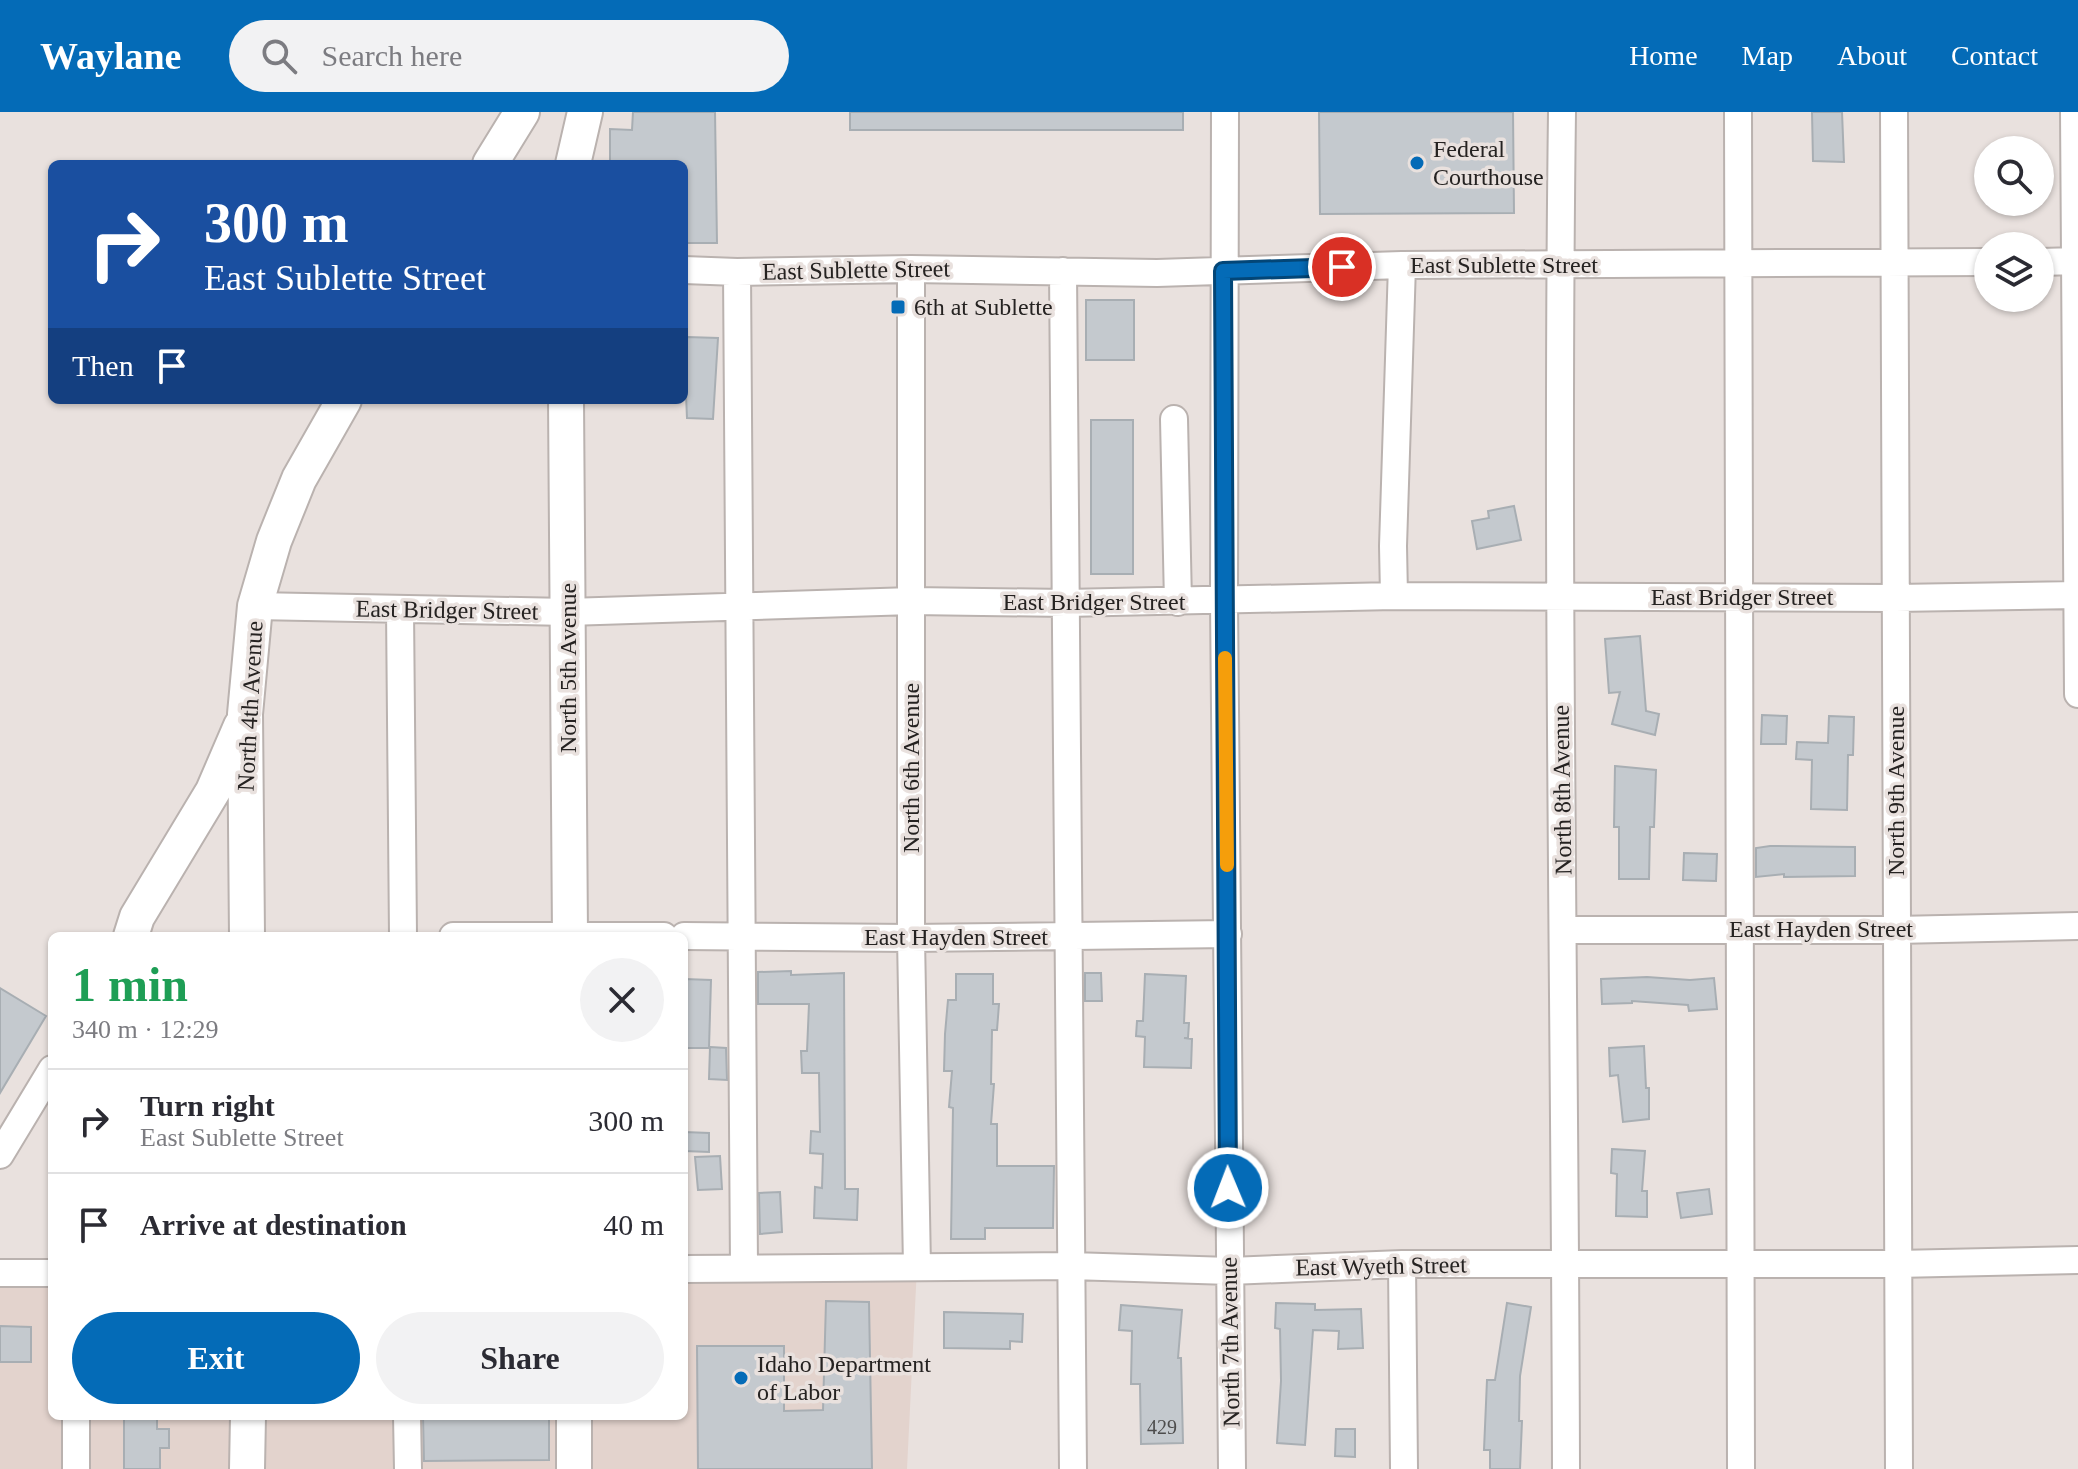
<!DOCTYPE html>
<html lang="en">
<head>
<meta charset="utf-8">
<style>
	body { margin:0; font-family:Georgia,serif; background:#f2f2f3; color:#2b2b33; height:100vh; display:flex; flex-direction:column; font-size:30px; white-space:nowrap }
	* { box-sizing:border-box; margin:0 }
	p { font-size:26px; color:#7c7c81 }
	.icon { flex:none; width:44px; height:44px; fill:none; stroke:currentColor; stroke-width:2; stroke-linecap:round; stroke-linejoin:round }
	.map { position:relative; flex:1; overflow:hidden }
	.drawer { position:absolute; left:48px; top:820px; width:640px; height:488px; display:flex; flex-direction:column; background:#fff; border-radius:12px; box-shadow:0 2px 6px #0004 }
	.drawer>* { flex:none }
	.guide { position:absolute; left:48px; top:48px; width:640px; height:244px; border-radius:12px; box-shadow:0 2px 6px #0004; background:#1a4fa0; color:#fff; overflow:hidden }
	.tools { position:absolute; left:1974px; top:24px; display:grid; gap:16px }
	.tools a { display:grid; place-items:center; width:80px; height:80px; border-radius:50%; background:#fff; box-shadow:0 2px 6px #0004; font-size:40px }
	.pin { position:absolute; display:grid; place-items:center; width:68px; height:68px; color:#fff; margin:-34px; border:4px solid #fff; border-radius:50%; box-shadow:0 2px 8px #0007 }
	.me { position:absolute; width:88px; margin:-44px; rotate:359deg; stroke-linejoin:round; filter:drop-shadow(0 0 6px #0008) }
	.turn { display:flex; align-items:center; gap:28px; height:168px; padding:0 24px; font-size:36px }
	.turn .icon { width:104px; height:104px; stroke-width:2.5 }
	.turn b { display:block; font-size:56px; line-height:68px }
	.then { display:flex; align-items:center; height:76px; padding:0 24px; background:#0003; gap:16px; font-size:30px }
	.round { display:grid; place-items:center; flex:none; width:84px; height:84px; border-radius:42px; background:#f2f2f3 }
	.head { display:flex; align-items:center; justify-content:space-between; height:136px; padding:0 24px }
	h1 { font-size:48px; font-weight:800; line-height:60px; color:#1e9e55 }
	.action { display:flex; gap:16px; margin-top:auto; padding:16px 24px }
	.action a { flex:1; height:92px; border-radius:48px; background:#046bb7; color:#fff; font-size:32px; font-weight:800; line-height:92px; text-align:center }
	.action a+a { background:#f2f2f3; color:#2b2b33 }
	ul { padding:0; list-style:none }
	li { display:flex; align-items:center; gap:24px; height:104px; padding:0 24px; border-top:2px solid #e1e1e2 }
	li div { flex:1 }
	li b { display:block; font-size:30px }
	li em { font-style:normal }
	header { display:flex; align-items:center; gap:48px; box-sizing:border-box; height:112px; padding:0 40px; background:#046bb7; color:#fff }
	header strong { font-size:38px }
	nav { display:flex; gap:44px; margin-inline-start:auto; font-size:28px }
	.search { width:560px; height:72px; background:#f2f2f3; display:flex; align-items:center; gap:20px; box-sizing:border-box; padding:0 28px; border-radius:44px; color:#7c7c81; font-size:30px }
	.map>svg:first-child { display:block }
	.built { fill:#e3d3cd }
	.building { fill:#c4c9ce; stroke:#a8aeb3; stroke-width:2 }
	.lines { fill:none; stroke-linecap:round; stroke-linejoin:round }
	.minor-casing { stroke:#bab2af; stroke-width:30 }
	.major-casing { stroke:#bab2af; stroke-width:38 }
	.minor { stroke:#fff; stroke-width:26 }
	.major { stroke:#fff; stroke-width:34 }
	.route-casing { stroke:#034677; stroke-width:20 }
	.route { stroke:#046bb7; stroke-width:14 }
	.slow { stroke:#f59e0b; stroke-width:14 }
	.poi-dot { fill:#046bb7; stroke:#e9e1de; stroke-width:3 }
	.labels { text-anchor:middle; stroke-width:7; stroke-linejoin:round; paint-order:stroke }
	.number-label { font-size:20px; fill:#4d4c4c }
	.poi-label { font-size:24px; fill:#252221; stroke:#e9e1de; text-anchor:start }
	.street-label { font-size:24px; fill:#252221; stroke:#e9e1de }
</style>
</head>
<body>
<header>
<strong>Waylane</strong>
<div class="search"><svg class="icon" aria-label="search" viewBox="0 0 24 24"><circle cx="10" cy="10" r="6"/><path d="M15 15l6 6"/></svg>Search here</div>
<nav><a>Home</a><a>Map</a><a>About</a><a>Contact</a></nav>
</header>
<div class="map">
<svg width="2078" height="1357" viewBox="0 0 2078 1357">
	<rect width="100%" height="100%" fill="#e9e1de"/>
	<path class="built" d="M917,1155L907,1357H0V1161L52,1160V1304H684V1157Z"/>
	<path class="building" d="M633,0H715L717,131H684V52H610V17L632,18Z
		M850,0H1183V18H850Z
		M1319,0H1513L1514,101L1320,102Z
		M1812,0H1842L1844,50L1813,49Z
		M1086,188H1134V248H1086Z
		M687,225L718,226L713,307L687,306L684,236L686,237Z
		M1091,308H1133V462H1091Z
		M1514,394L1521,428L1477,437L1472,409L1489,406L1488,399Z
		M1640,524L1646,599L1659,602L1655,623L1612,612L1620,580L1609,581L1605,527Z
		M1762,603L1787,604L1786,632H1761Z
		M1829,604L1854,605L1853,643H1848L1847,698L1811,697L1812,648L1796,647L1797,630L1828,631Z
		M1615,654L1656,658L1654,715H1650L1649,767H1619V715H1614Z
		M1770,734L1855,735V764L1784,765V762L1756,765V736Z
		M1684,741L1717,742L1716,769L1683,768Z
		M791,859V863L844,861L845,1077H858L857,1108L814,1106L815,1075L822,1076L823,1042L810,1041L811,1019L820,1020L819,961H802L801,939H807L809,892H758V860Z
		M1085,861H1101L1102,889H1085Z
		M956,862H993V892H999L997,918H992L991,972H994L991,1012H997V1054H1054L1053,1116H985V1127H951L953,996L949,995L952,959H944L945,922L948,888H956Z
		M1145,862L1186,864L1184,911H1189L1188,926H1184L1192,927L1191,956L1144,955L1145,925L1136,924L1137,909H1143Z
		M1647,865L1690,868L1714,866L1717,897L1689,899L1688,893L1632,889V891L1602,892L1601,867Z
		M684,867L711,868L709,936H684Z
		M0,876L46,904L0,981Z
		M1644,934L1646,976H1649V1007L1623,1010L1618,963L1610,964L1609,936Z
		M710,935L726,936L727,968L709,967Z
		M684,1020L709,1021V1040L684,1039Z
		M1612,1037L1645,1039L1642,1079H1647V1105L1616,1104L1617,1062L1611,1061Z
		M720,1044L722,1077L698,1078L695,1045Z
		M1709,1077L1712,1102L1681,1106L1677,1081Z
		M780,1080L782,1120L760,1122L759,1081Z
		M826,1189L869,1190L872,1357H698L697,1234H784V1299L823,1298Z
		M1276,1191L1315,1192V1198L1361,1197L1363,1236L1338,1237L1339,1219L1313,1218L1305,1333L1277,1331L1281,1269L1280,1217L1275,1216Z
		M1507,1191L1531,1195L1520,1264L1519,1309H1522L1520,1357H1490V1338H1484L1487,1268H1495Z
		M1121,1193L1182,1198L1178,1246H1181L1183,1331L1141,1332L1140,1272H1131L1132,1219L1119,1218Z
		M944,1200L1023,1202L1022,1230L1010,1229V1237L944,1236Z
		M0,1214L31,1215V1250H0Z
		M124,1304H157V1317H169V1336H160V1357H124Z
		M423,1304H549V1348L424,1349Z
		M1336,1317H1355V1345L1335,1344Z"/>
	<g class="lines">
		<defs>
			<path id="minor" d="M1225,0L1224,489L1232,1357
				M1562,0C1556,452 1565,905 1566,1357
				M1738,0L1741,1357
				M1894,0L1899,1357
				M2074,0L2078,582
				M2040,150L2078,149
				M911,157V826L917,1155
				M684,158L737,160L911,157L1157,161L1402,153L1988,150
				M1063,159L1073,1357
				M737,160L744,1156
				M1174,307L1178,490
				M1394,484L1393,434L1402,153
				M255,494L568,500L912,489L1066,491L1394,484L1896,486L2078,483
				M400,497L403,824
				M1564,818H1896L2078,814
				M453,824H664
				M684,824L911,826L1228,822
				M0,1043L52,957
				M1402,1152L1404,1357
				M684,1157L1071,1154L1230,1159L1402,1152H1897L2078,1148
				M0,1161H52
				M76,1304V1357
				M407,1304L408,1357"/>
			<path id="major" d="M490,52L522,0
				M573,52L585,0
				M566,288L570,824
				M131,824L137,805L213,679L241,614
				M247,824L245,602L255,494L274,429L299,367L344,288
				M574,1304V1357
				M247,1357L248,1304"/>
		</defs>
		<use href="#minor" class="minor-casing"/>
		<use href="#major" class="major-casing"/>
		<use href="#minor" class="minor"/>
		<use href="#major" class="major"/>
	</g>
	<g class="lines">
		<defs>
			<path id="route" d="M1228,1076L1223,159L1342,155"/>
		</defs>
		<use href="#route" class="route-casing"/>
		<use href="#route" class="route"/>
		<path class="slow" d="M1225,546L1227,753"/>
	</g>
	<g class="poi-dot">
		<circle cx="1417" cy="51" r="8"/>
		<rect x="890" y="187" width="16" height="16" rx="4"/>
		<circle cx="741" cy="1266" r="8"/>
	</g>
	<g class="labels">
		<g class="number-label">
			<text x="1162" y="1322">429</text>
		</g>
		<g class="poi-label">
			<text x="1433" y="45">Federal<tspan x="1433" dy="28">Courthouse</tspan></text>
			<text x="914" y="203">6th at Sublette</text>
			<text x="757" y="1260">Idaho Department<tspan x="757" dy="28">of Labor</tspan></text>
		</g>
		<g class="street-label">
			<text x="1504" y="161">East Sublette Street</text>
			<text transform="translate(856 158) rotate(-1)" y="8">East Sublette Street</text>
			<text x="1742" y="493">East Bridger Street</text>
			<text x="1094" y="498">East Bridger Street</text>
			<text transform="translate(447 498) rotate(1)" y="8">East Bridger Street</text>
			<text transform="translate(568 556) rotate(-90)" y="8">North 5th Avenue</text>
			<text transform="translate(250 594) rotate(-87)" y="8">North 4th Avenue</text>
			<text transform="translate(911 656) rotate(-90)" y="8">North 6th Avenue</text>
			<text transform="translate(1562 678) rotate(-91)" y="8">North 8th Avenue</text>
			<text transform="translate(1896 679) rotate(-90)" y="8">North 9th Avenue</text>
			<text x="1821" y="825">East Hayden Street</text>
			<text x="956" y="833">East Hayden Street</text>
			<text transform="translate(1381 1154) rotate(-1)" y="8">East Wyeth Street</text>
			<text transform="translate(1230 1230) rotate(-91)" y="8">North 7th Avenue</text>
		</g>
	</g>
</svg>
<div class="tools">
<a><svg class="icon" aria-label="search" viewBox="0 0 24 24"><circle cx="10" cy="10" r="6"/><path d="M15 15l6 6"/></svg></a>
<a><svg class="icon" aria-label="layers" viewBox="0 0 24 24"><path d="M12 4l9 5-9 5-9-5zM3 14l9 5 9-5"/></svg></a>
</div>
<div class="pin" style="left:1342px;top:155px;background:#d93025"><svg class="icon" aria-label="arrive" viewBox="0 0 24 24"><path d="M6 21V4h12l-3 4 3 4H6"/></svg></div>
<svg class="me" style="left:1228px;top:1076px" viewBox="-20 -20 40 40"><circle r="17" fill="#046bb7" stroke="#fff" stroke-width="3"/><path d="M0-11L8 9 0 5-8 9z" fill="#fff"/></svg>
<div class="guide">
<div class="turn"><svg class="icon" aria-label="right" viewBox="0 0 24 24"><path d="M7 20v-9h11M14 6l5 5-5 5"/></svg><div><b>300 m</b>East Sublette Street</div></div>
<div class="then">Then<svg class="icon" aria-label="arrive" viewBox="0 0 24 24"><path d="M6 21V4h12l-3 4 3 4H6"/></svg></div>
</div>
<section class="drawer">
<div class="head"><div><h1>1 min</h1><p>340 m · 12:29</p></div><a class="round"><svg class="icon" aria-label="close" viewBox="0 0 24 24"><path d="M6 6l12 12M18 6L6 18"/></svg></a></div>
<ul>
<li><svg class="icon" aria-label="right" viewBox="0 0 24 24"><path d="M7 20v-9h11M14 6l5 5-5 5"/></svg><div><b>Turn right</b><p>East Sublette Street</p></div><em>300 m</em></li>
<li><svg class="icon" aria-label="arrive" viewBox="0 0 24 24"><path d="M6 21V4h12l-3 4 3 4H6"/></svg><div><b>Arrive at destination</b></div><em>40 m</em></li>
</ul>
<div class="action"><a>Exit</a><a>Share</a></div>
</section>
</div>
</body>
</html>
